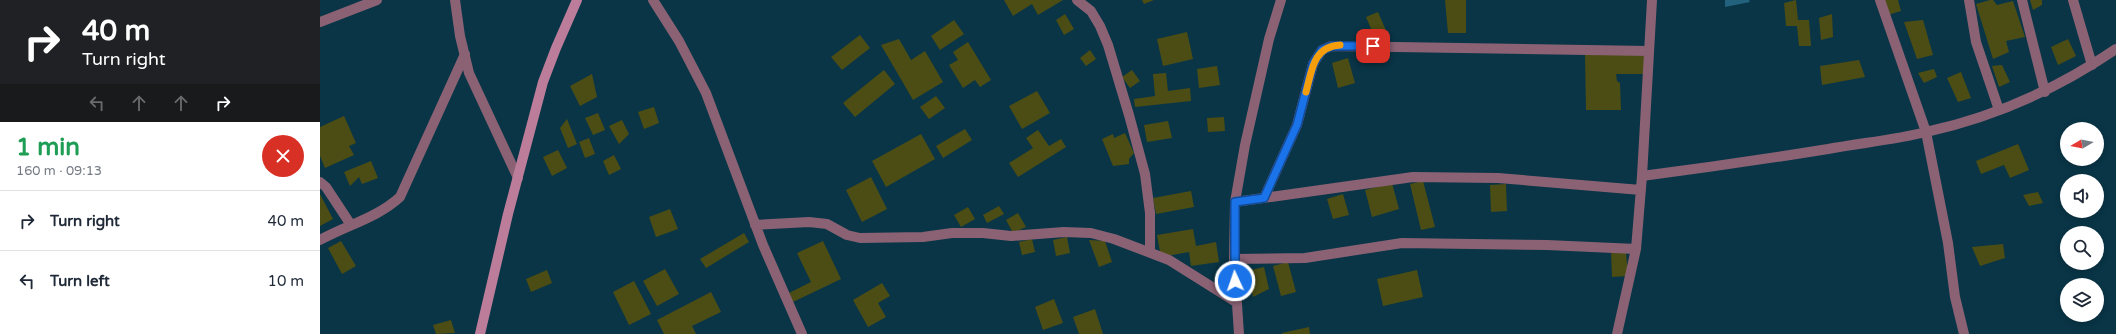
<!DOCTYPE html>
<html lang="en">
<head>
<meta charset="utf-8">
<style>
	body { margin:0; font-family:"Varela Round",sans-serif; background:#f2f2f3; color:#1f2937; height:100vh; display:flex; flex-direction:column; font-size:15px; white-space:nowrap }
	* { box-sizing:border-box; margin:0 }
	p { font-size:13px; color:#747a83 }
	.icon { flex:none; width:22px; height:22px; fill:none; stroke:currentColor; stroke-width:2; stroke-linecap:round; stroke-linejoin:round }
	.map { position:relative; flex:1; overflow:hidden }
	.details { display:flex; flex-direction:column; background:#fff; width:320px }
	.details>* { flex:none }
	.banner { background:#202124; color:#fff; overflow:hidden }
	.needle { width:26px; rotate:260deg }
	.fabs { position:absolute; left:1740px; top:122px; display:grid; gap:8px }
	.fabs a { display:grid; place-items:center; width:44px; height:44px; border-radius:50%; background:#fff; box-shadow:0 2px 6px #0003; font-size:20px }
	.pin { position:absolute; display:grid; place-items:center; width:34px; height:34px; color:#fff; margin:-17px; border-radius:8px; box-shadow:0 2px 6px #0006 }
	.me { position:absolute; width:44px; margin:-22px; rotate:357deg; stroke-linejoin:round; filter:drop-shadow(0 0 3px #0008) }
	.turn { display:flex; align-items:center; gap:14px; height:84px; padding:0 16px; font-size:18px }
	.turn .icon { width:52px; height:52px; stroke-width:2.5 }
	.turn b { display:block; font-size:28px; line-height:34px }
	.lanes { display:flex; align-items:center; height:38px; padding:0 16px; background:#0003; justify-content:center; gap:20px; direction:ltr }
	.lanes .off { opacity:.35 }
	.round { display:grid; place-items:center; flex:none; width:42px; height:42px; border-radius:21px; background:#f2f2f3 }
	.headline { display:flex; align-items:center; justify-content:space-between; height:68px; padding:0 16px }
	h1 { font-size:24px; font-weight:700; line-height:30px; color:#1e9e55 }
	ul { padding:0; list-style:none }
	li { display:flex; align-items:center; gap:12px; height:60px; padding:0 16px; border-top:1px solid #e0e1e3 }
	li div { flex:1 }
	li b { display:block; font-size:15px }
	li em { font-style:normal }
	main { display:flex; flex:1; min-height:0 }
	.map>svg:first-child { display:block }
	.forest { fill:#23627c }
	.building { fill:#4c4d14 }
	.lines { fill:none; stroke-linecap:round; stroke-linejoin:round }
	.street { stroke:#8a6274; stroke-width:10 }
	.secondary { stroke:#bc7d9b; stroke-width:10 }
	.route-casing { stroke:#114b97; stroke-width:10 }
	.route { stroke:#1a73e8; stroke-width:7 }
	.slow { stroke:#f59e0b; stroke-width:7 }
</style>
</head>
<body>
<main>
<section class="details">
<div class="banner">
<div class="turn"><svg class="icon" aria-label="right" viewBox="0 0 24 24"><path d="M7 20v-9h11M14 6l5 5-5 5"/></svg><div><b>40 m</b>Turn right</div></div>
<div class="lanes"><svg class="icon off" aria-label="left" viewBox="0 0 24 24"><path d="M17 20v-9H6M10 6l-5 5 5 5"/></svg><svg class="icon off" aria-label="ahead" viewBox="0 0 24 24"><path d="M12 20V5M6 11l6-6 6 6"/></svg><svg class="icon off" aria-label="ahead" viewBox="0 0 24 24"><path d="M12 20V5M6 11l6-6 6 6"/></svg><svg class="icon" aria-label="right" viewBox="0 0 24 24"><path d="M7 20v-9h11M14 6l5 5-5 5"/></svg></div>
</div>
<div class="headline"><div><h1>1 min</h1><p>160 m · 09:13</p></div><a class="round" style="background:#d93025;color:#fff"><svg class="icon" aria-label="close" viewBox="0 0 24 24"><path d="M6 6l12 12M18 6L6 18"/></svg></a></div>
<ul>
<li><svg class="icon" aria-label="right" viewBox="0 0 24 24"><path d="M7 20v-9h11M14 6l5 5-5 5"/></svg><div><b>Turn right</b></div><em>40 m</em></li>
<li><svg class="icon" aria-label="left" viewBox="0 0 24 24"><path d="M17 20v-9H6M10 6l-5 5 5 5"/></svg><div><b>Turn left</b></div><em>10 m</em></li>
</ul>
</section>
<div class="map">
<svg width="1796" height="334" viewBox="0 0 1796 334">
	<rect width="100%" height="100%" fill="#093546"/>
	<path class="forest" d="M1405,0H1429L1430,2L1405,7Z"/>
	<path class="building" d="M684,0H743L718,15L712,4L693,16Z
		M822,0H834L824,4Z
		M1125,0H1146V33H1128Z
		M1476,0L1478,20H1489L1491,46H1479L1477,26H1466L1464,3Z
		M1563,0H1578L1581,11L1568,15Z
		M1670,0H1673L1677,5L1693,1L1705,37L1686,41L1689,52L1673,59L1656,4Z
		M1710,0H1722V5L1713,10Z
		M1058,12L1067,33L1055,38L1046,17Z
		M745,14L754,29L744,35L736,20Z
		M1512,14L1513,37L1501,40L1499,18Z
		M634,20L644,34L620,50L611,36Z
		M1603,20L1613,55L1597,59L1584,22Z
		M867,32L873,59L843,66L837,39Z
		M540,35L550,48L522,70L511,57Z
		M579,39L591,60L605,51L623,82L593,100L561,45Z
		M1748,39L1756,56L1738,65L1731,47Z
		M648,42L671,80L660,87L655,80L643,88L629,65L638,60L633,52Z
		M770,50L776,59L766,66L760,58Z
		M1324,54V74H1296L1297,81L1300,83L1301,110H1266L1265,55Z
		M1028,58L1035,83L1018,88L1012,63Z
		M1539,60L1545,77L1502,85L1500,66Z
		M1682,65L1690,82L1679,87L1672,66Z
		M897,66L900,85L879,88L877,69Z
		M1614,69L1617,77L1604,83L1598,73Z
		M564,70L575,84L535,117L523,103Z
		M812,70L820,81L810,88L802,77Z
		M1641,72L1651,98L1638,102L1627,78Z
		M846,73L848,91L870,88L871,101L815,107L814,99L835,96L833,74Z
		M272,74L277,97L260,106L250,86Z
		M717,91L730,113L702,129L689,106Z
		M616,96L625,108L609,119L600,107Z
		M334,107L339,123L324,129L318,112Z
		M278,113L285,130L273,135L265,118Z
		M24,116L36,143L29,146L34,155L5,168L0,156V127Z
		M904,117L905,131L888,132L887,118Z
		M247,119L257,144L248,148L240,128Z
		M302,120L309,134L299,144L289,126Z
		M848,121L852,138L827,142L824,125Z
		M645,129L652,140L623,158L616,146Z
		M718,130L729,146L741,139L746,147L698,177L689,163L713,148L706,138Z
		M805,133L814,153L809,159V164L793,166L782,139L793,134L794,138Z
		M601,134L615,159L566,187L552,161Z
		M269,138L275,154L265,158L259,142Z
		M1698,144L1709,170L1690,178L1684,165L1661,174L1656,161Z
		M238,150L247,168L232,176L223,157Z
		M294,155L301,169L289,175L283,161Z
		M51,161L58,178L42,184L39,177L30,186L24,172Z
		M551,177L567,209L542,222L526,190Z
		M1103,181L1115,227L1101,230L1090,184Z
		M1072,183L1079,209L1052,217L1045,190Z
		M1186,184L1187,211L1171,212L1170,185Z
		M871,191L874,207L836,214L833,198Z
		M1718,192L1723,203L1709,206L1703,195Z
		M0,194L13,219L0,226Z
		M1023,194L1029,215L1013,219L1007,199Z
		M679,206L684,214L667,223L663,215Z
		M648,207L655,219L641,227L634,215Z
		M350,209L358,229L336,237L329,217Z
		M698,213L706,227L693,233L686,220Z
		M873,229L876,246L896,242L899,262L871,266L869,252L841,257L837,235Z
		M424,233L429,242L386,268L380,259Z
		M747,237L750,253L736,256L733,240Z
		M712,239L715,252L702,255L699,242Z
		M769,240L785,241L792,262L779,267Z
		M21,241L36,266L22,274L8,248Z
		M503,241L521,279L473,302L469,293L491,282L477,253Z
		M1683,244L1685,258L1660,266L1652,247Z
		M1291,252H1306L1308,276L1292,277Z
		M968,262L976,292L961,296L953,266Z
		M944,267L949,289L933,297L927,271Z
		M345,269L359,294L337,306L323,281Z
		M227,270L232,283L211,292L206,279Z
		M1097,270L1103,297L1063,306L1057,279Z
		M314,281L331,314L309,325L293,292Z
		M562,283L570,296L558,303L566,317L548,327L533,300Z
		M391,292L401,312L372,326L376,334H344L337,320Z
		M734,299L743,323L723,330L715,307Z
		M775,309L783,334H759L753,317Z
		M131,320L135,333L116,334L113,325Z
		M989,327L990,334H962V333Z"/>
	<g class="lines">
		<path class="street" d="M135,0L140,36L149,73L198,178
			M333,0L359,41L386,93L443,245L482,334
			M757,0L771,11L780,26L788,45L809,115L825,174L830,213V253
			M1560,0L1606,132L1628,243L1635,297L1644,334
			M1649,0L1656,42L1679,110
			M1702,0L1725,92
			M1753,0L1772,65
			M0,22L57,0
			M1322,176C1384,168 1446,159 1508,149C1540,143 1574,140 1606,132C1674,117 1739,88 1796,49
			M0,182L6,187L31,225
			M944,198L977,125L993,64L1002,50L1011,46L1329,51
			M915,202L1093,177L1178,178L1321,190
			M435,225L489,222L507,224L527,235L540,238L603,237L632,233H663L691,236L744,232L771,233L794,239L849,260L916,302
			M0,240C27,225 57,218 80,197L145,54
			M914,259L985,258L1082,243L1227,245L1316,249
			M919,334L914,259L915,202L925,145L949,39L961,0
			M1297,334L1316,249L1322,176L1332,0"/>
		<path class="secondary" d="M160,334L188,214L223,82L236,48L257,0"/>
	</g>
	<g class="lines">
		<defs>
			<path id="route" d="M915,281V202L944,198L977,125L993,64L1002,50L1012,46H1053"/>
		</defs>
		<use href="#route" class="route-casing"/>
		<use href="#route" class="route"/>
		<path class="slow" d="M986,92C992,70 993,47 1020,45"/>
	</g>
</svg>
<div class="fabs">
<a><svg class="needle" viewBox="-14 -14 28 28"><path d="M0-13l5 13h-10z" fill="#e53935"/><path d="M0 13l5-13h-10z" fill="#747a83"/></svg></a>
<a><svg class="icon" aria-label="sound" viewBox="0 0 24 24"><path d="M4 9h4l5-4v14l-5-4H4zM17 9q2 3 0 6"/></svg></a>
<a><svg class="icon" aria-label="search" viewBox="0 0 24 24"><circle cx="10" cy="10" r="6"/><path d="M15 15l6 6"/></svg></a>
<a><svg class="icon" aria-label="layers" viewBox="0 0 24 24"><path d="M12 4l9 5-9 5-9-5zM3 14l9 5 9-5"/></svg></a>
</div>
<div class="pin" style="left:1053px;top:46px;background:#d93025"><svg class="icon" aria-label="arrive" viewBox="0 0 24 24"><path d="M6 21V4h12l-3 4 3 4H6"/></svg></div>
<svg class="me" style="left:915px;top:281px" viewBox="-20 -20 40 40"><circle r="17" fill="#1a73e8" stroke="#fff" stroke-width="3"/><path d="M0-11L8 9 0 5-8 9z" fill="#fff"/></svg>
</div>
</main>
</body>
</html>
